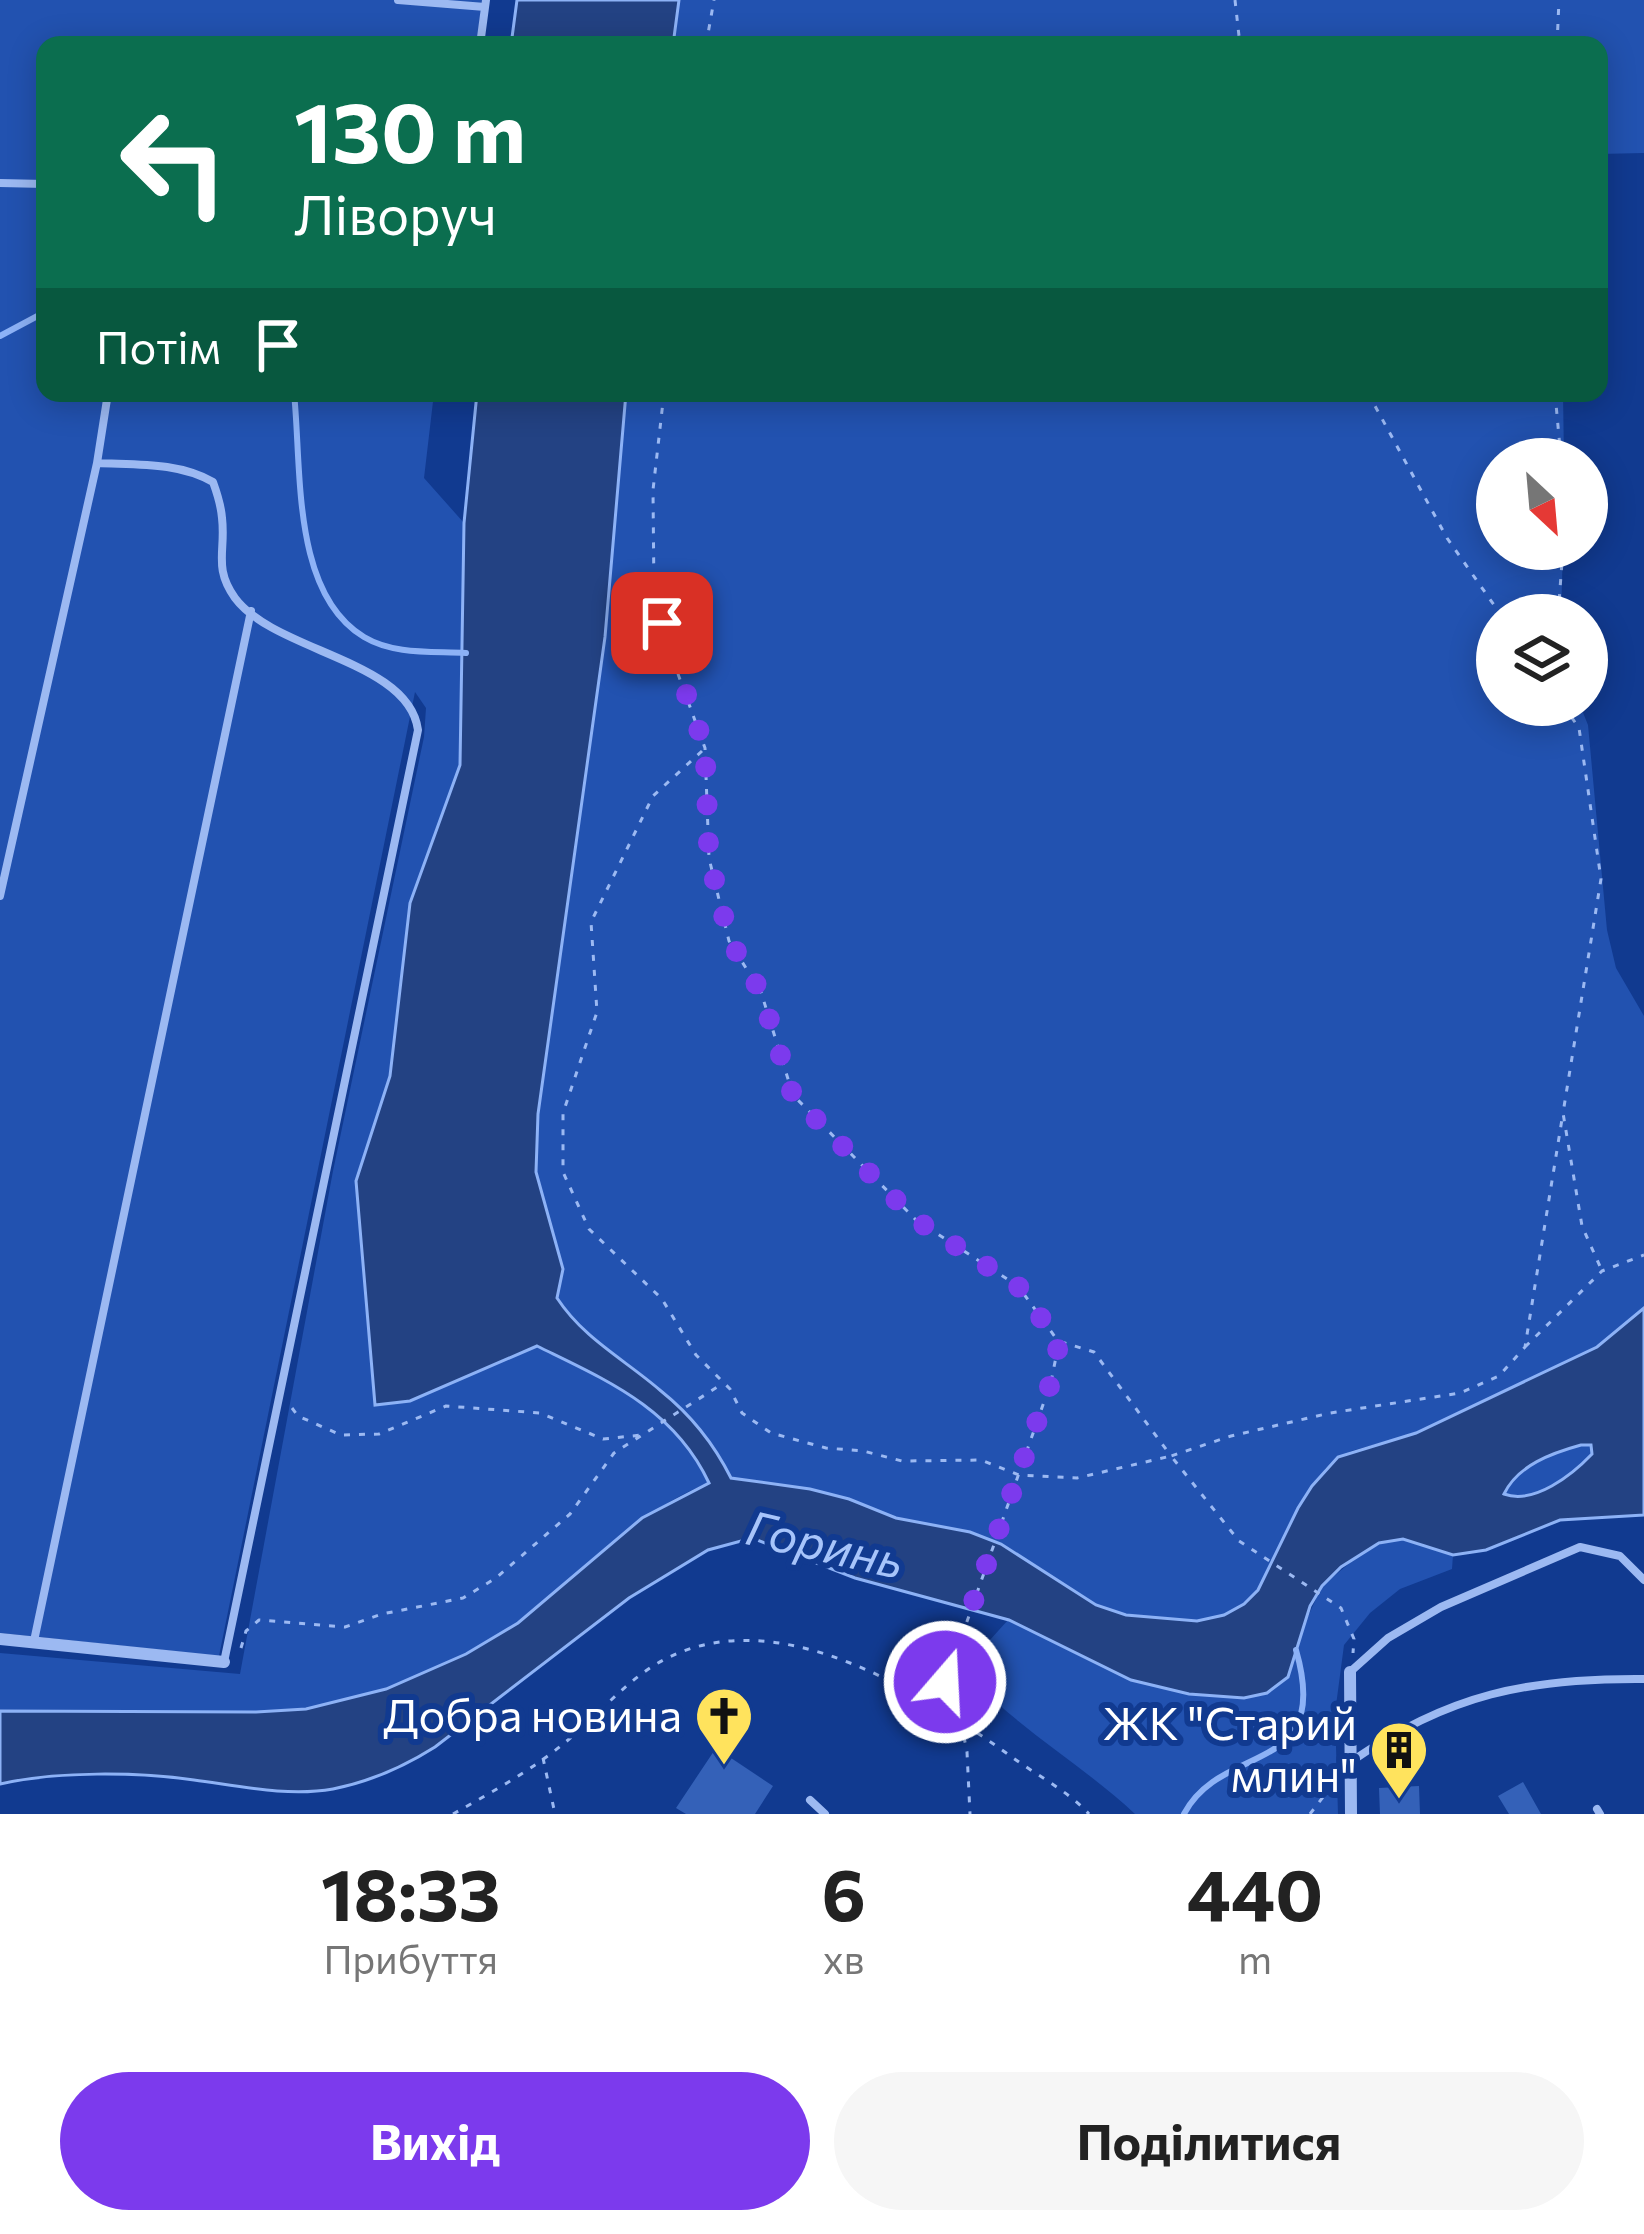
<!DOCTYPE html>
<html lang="uk">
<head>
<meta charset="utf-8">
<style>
	body { margin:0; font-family:Commissioner,sans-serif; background:#f6f6f6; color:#222; height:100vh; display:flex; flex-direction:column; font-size:45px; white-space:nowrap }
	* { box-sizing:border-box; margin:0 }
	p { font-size:39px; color:#767676 }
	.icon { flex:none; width:66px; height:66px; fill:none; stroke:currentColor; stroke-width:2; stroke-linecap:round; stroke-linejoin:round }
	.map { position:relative; height:1814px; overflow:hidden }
	.drawer { display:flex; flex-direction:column; background:#fff; flex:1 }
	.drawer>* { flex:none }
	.top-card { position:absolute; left:36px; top:36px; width:1572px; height:366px; border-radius:24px; box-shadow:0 6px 30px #0003; background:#0b6e4f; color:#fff; overflow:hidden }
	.needle { width:78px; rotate:154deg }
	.fabs { position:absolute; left:1476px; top:438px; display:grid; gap:24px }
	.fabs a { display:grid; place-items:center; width:132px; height:132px; border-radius:50%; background:#fff; box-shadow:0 6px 30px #0003; font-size:60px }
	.pin { position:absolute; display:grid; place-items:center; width:102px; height:102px; color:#fff; margin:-51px; border-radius:24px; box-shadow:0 6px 18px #0006 }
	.me { position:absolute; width:132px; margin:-66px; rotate:19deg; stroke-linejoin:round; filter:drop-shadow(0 0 9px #0008) }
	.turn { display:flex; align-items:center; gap:42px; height:252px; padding:0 60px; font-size:54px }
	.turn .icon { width:156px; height:156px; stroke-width:2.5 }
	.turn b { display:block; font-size:84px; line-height:102px }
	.then { display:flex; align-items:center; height:114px; padding:0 60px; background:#0003; gap:24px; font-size:45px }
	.eta { display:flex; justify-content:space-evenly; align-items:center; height:204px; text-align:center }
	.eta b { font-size:72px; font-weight:700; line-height:84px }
	.action { display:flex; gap:24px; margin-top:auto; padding:24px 60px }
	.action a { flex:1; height:138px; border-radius:72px; background:#7c3aed; color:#fff; font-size:48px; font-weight:700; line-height:138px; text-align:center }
	.action a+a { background:#f6f6f6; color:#222 }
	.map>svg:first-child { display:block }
	.green { fill:#2252b0 }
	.water { fill:#234283; stroke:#8db2f6; stroke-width:3; fill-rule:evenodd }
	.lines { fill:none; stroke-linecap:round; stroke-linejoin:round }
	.stream { stroke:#8db2f6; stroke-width:6 }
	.building { fill:#3461b8 }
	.path { stroke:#9cb9f2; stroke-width:3; stroke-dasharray:6 9; stroke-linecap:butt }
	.lane { stroke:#9cb9f2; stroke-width:8 }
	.street { stroke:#9cb9f2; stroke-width:12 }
	.route { stroke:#7c3aed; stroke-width:21; stroke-dasharray:0 37.8 }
	.labels { text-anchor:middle; stroke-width:12; stroke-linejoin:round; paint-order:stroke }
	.poi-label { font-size:45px; fill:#fff; stroke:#113a90; text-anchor:end }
	.water-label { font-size:48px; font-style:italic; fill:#a7c4fa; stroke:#113a90 }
</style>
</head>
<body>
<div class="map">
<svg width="1644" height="1814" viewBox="0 0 1644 1814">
	<rect width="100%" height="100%" fill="#113a90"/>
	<path class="green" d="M0,0H482L477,45H45V393H434L424,478L464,523L460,765L410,903L390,1076L356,1181L375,1405L410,1401L537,1346C616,1385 662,1401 709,1483C630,1512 581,1582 511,1627C448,1667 376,1701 301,1709C201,1720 100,1708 0,1711V1653L240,1674L333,1171L424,737L426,708L415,692L219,1656L0,1633Z
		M679,0H1644V153L1599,154V45H673Z
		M626,393H1563L1564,459H1497V549H1563L1561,615H1497V705H1580L1588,725L1607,930L1616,968L1644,1016V1308L1597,1347L1416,1433L1351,1451L1326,1468L1298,1508L1258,1590L1244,1604L1224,1615L1197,1621L1126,1615L1096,1604L1000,1544L970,1533L896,1518L849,1499L810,1489L731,1478L689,1416L573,1321L556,1298L563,1269L536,1172L538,1114L605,637Z
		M1581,1445H1591L1592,1454C1572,1475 1533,1506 1503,1494C1520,1465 1551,1454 1581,1445Z
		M1392,1539L1413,1540L1453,1555L1452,1569L1400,1589L1370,1613L1344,1645L1335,1713L1338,1814H1135C1084,1766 1021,1731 974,1680L980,1651L1008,1620L1131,1680L1189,1694L1244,1698L1304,1625L1322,1586L1363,1552Z"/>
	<path class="water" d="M517,0H679L673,45H511Z
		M477,393H626L605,637L538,1114L536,1172L563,1269L557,1298C584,1339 624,1359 661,1391C691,1415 714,1444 731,1478L810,1489L849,1499L896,1518L970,1532L1001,1544L1096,1605L1126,1615L1197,1621L1224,1615L1244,1604L1258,1590L1298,1508L1312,1486L1338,1457L1416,1433L1597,1347L1644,1308V1515L1560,1520L1486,1550L1453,1555L1403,1539L1379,1543L1341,1567L1322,1586L1310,1606L1288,1677L1267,1693L1244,1698L1189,1694L1131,1680L1009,1620L855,1578L752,1538L708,1550L629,1598L435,1747C405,1766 368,1782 333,1789C288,1797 239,1786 194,1780C137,1772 57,1771 0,1784V1711L256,1712L306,1709L386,1689L466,1654L518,1623L642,1518L709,1483C674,1408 606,1380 537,1346L410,1401L375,1405L356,1181L390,1076L410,903L460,765L464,523ZM1581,1445H1591L1592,1454C1572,1475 1534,1505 1504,1494C1518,1465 1552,1453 1581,1445Z"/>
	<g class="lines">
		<path class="stream" d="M0,336L45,312
			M294,393C302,468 291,593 364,637C394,655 433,651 466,653
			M1184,1814C1222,1741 1333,1778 1296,1650"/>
	</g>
	<path class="building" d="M716,1748L773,1786L755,1814H686L676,1808Z
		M1523,1782L1541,1814H1509L1498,1796Z
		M1419,1786L1420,1814H1380L1379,1788Z"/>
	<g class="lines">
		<path class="path" d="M1235,0L1240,45
			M706,45L714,0
			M1557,45L1559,0
			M664,393L653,490L654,595L670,652L705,748L709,858L729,941L761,992L793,1095L916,1220L1018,1286L1058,1341L1094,1352L1171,1456L1231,1436L1330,1413L1460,1393L1499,1376L1525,1347L1563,1113
			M1368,393L1447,538L1501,615
			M1555,393L1561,459
			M1558,615L1563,549
			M1563,705L1579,728L1601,879L1563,1113L1582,1226L1602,1271
			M702,751L653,796L591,922L597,1012L563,1113V1172L589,1229L662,1299L696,1355L730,1389L742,1413L771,1433L826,1448L863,1451L902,1461L981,1460L1019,1475L1077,1478L1171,1456L1239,1541L1341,1608L1354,1639L1353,1653
			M1525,1347L1602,1271L1644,1255
			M292,1408L298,1416L341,1435L379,1434L446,1406L540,1413L603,1439L642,1435
			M241,1648L246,1631L259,1620L345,1627L382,1614L463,1598L496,1578L570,1514L614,1453L722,1384
			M937,1707L1051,1382L1059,1342
			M961,1722L967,1752L970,1814
			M543,1758L555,1814
			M453,1814C492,1792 534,1769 568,1740C598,1715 624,1683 658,1663C774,1596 923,1693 1016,1760C1040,1777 1069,1792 1089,1814
			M1310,1814L1333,1784"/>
		<path class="lane" d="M398,0L485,7
			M480,45L486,0
			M0,183L45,184
			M97,463C136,465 178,462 213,482C217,493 221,505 222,518C226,551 213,567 235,598C275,652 409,660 418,730L224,1662
			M0,896L97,463L108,393
			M34,1641L251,611
			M1350,1672L1388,1638L1441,1607L1580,1547L1620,1556L1644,1580
			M1352,1761C1449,1694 1528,1678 1644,1679
			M810,1800L825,1814
			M1597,1809L1600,1814"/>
		<path class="street" d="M0,1639L224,1662
			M1350,1672L1351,1814"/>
	</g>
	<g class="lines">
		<path class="route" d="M662,623L705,748L709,858L730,941L761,992L793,1096L916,1220L1018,1286L1059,1343L1051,1382L945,1682"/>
	</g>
	<defs>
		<symbol id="church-pin" viewBox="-11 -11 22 30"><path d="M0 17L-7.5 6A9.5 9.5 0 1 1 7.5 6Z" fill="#ffe35d" stroke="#113a90"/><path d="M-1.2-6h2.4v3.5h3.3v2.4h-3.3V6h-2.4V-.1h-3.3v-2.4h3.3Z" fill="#111"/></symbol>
		<symbol id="building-pin" viewBox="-11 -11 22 30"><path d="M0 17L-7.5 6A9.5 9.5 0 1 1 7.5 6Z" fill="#ffe35d" stroke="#113a90"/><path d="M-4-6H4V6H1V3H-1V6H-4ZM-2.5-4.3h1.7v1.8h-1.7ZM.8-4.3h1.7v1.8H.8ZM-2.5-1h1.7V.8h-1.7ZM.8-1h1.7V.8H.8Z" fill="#111"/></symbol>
	</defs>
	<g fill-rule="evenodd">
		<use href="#church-pin" x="691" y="1683" width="66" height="90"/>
		<use href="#building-pin" x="1366" y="1717" width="66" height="90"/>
	</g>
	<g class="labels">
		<g class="poi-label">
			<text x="682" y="1732">Добра новина</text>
			<text x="1357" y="1740">ЖК "Старий<tspan x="1357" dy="52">млин"</tspan></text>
		</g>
		<g class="water-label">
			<text transform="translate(825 1545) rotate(13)" y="17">Горинь</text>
		</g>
	</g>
</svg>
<div class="fabs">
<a><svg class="needle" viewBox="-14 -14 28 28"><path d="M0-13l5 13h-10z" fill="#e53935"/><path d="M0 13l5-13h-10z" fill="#767676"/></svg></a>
<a><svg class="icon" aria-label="layers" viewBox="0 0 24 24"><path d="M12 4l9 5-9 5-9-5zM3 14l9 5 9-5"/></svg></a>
</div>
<div class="pin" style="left:662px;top:623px;background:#d93025"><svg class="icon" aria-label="arrive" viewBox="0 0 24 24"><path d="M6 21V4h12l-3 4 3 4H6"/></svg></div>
<svg class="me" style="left:945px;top:1682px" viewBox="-20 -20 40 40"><circle r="17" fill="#7c3aed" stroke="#fff" stroke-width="3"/><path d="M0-11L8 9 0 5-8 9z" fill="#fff"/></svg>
<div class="top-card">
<div class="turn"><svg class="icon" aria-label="left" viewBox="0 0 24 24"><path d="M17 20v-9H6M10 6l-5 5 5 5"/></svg><div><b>130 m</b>Ліворуч</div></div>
<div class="then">Потім<svg class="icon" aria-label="arrive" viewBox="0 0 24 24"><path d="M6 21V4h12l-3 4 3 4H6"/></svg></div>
</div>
</div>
<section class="drawer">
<div class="eta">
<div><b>18:33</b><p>Прибуття</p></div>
<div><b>6</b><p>хв</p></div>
<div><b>440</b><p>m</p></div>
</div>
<div class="action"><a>Вихід</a><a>Поділитися</a></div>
</section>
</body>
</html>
